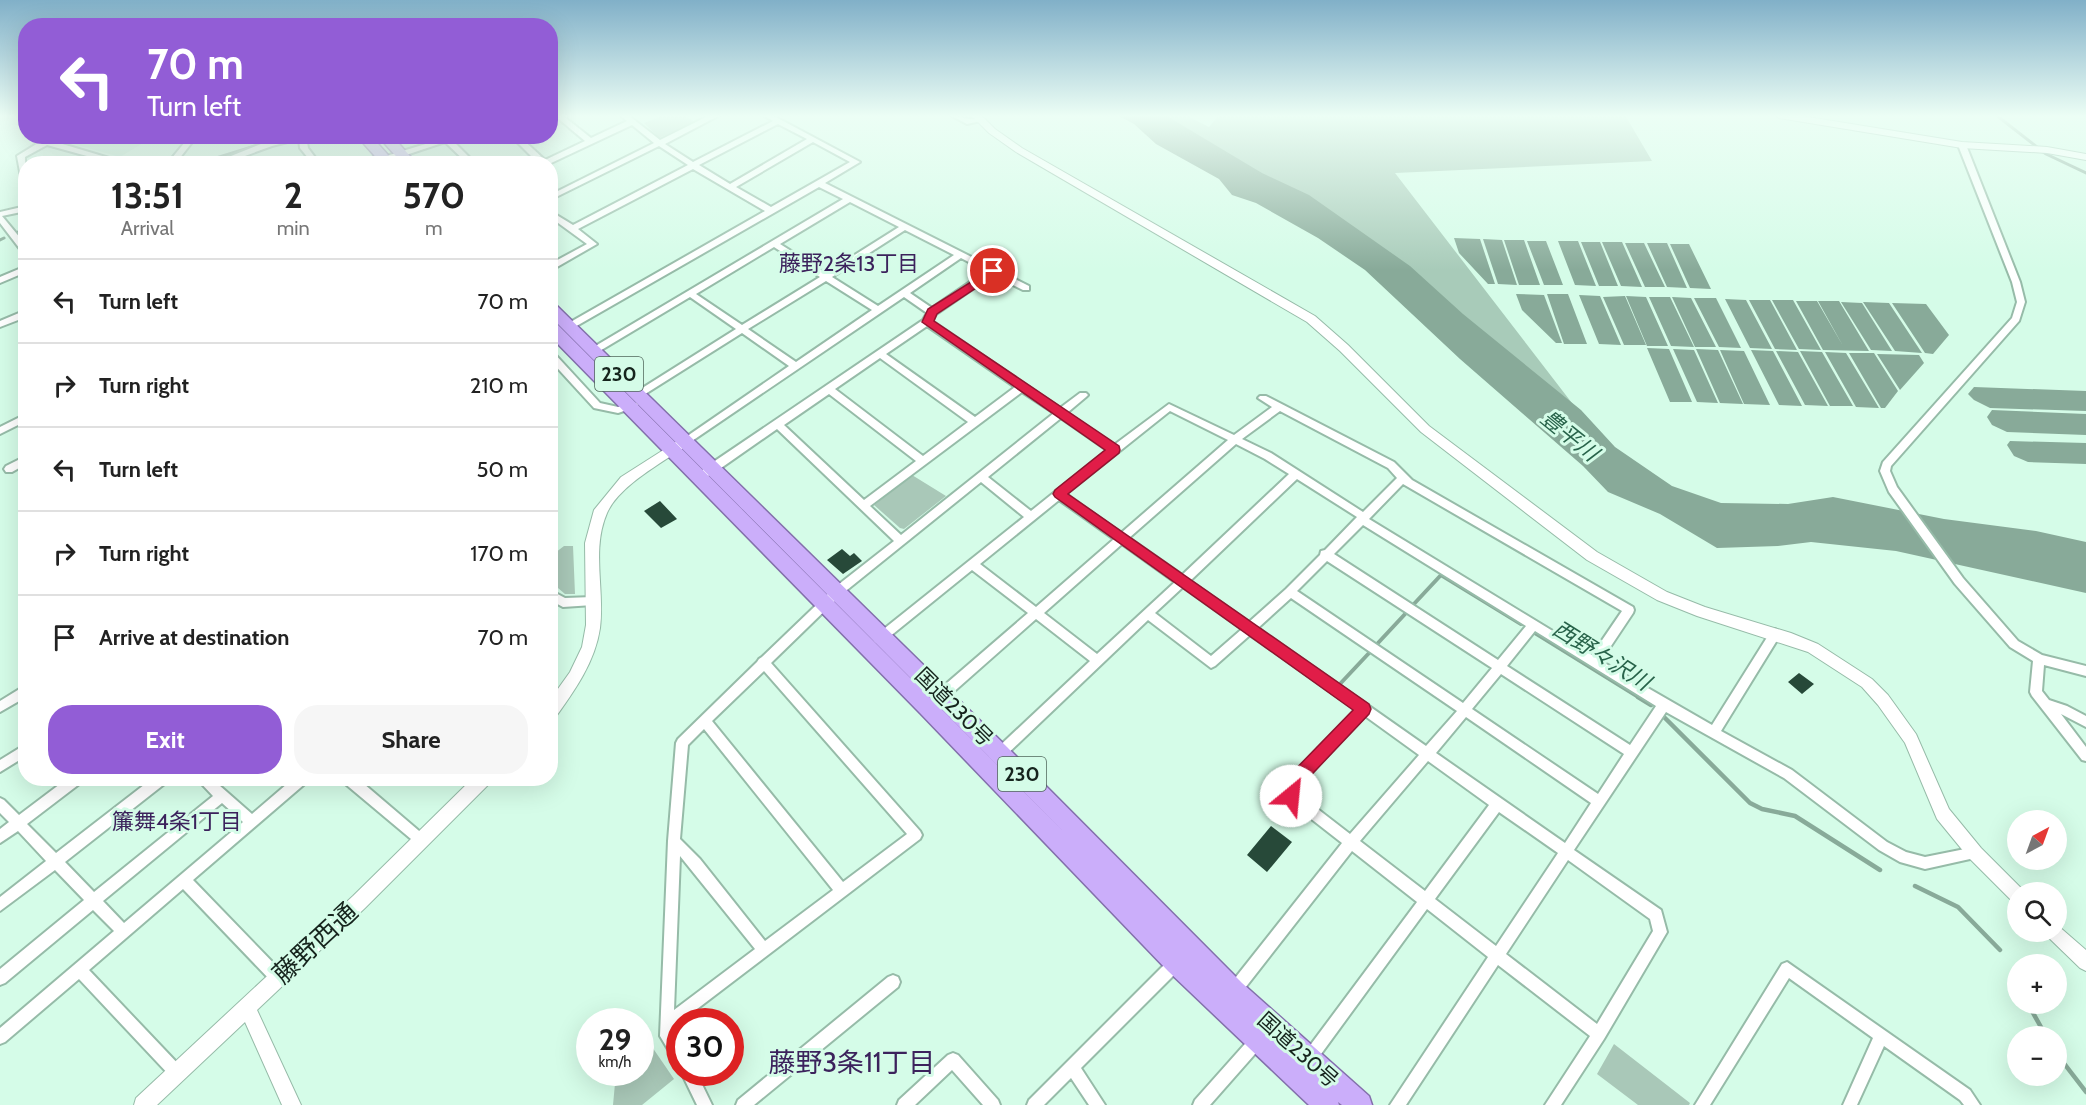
<!DOCTYPE html>
<html lang="en">
<head>
<meta charset="utf-8">
<style>
	body { margin:0; font-family:Cabin,"Noto Sans JP",sans-serif; background:#f6f6f6; color:#222; height:100vh; display:flex; flex-direction:column; font-size:22px; white-space:nowrap }
	* { box-sizing:border-box; margin:0 }
	p { font-size:20px; color:#767676 }
	.icon { flex:none; width:33px; height:33px; fill:none; stroke:currentColor; stroke-width:2; stroke-linecap:round; stroke-linejoin:round }
	.map { position:relative; flex:1; overflow:hidden }
	.sheet { position:absolute; left:18px; top:156px; width:540px; height:630px; display:flex; flex-direction:column; background:#fff; border-radius:24px; box-shadow:0 6px 24px #0002 }
	.sheet>* { flex:none }
	.top-card { position:absolute; left:18px; top:18px; width:540px; height:126px; border-radius:24px; box-shadow:0 6px 24px #0002; background:#925dd6; color:#fff; overflow:hidden }
	.needle { width:39px; rotate:41deg }
	.controls { position:absolute; left:2007px; top:810px; display:grid; gap:12px }
	.controls a { display:grid; place-items:center; width:60px; height:60px; border-radius:50%; background:#fff; box-shadow:0 6px 24px #0002; font-size:30px }
	.speed { position:absolute; left:576px; top:1008px; display:flex; gap:12px; font-size:30px; font-weight:700; text-align:center }
	.speed>* { display:grid; place-content:center; width:78px; height:78px; border-radius:50%; background:#fff; box-shadow:0 6px 24px #0002; line-height:1 }
	.speed small { font-size:15px; font-weight:400 }
	.speed .limit { border:9px solid #d22; background:#fff; color:#111 }
	.pin { position:absolute; display:grid; place-items:center; width:51px; height:51px; color:#fff; margin:-26px; border:3px solid #fff; border-radius:50%; box-shadow:0 2px 6px #0007 }
	.me { position:absolute; width:66px; margin:-33px; rotate:28deg; stroke-linejoin:round; filter:drop-shadow(0 0 4px #0008) }
	.turn { display:flex; align-items:center; gap:21px; height:126px; padding:0 30px; font-size:27px }
	.turn .icon { width:78px; height:78px; stroke-width:2.5 }
	.turn b { display:block; font-size:42px; line-height:51px }
	.eta { display:flex; justify-content:space-evenly; align-items:center; height:102px; text-align:center }
	.eta b { font-size:36px; font-weight:700; line-height:42px }
	.cta { display:flex; gap:12px; margin-top:auto; padding:12px 30px }
	.cta a { flex:1; height:69px; border-radius:24px; background:#925dd6; color:#fff; font-size:24px; font-weight:700; line-height:69px; text-align:center }
	.cta a+a { background:#f6f6f6; color:#222 }
	ul { padding:0; list-style:none }
	li { display:flex; align-items:center; gap:18px; height:84px; padding:0 30px; border-top:2px solid #e0e0e0 }
	li div { flex:1 }
	li b { display:block; font-size:22px }
	li em { font-style:normal }
	.map>svg:first-child { display:block }
	.built { fill:#c3f2da }
	.green { fill:#a9c8b8 }
	.forest { fill:#a8cbb9 }
	.water { fill:#8a9 }
	.lines { fill:none; stroke-linecap:round; stroke-linejoin:round }
	.stream-far2 { stroke:#8a9; stroke-width:3 }
	.stream-far1 { stroke:#8a9; stroke-width:4 }
	.stream { stroke:#8a9; stroke-width:4.5 }
	.building { fill:#274939 }
	.minor-casing { stroke:#96bba8; stroke-width:4 }
	.tertiary-casing { stroke:#96bba8; stroke-width:2 }
	.trunk-casing { stroke:#8370ab; stroke-width:3 }
	.minor { fill:#fff; fill-rule:evenodd }
	.tertiary { fill:#fff; fill-rule:evenodd }
	.trunk { fill:#cbaefa; fill-rule:evenodd }
	.route { fill:#e11d48; stroke:#92132f; stroke-width:1.5 }
	.labels { text-anchor:middle; stroke-width:6; stroke-linejoin:round; paint-order:stroke }
	.shield { fill:#d5fce8; stroke:#4f655a; stroke-width:1.5 }
	.shield-label { font-size:20px; font-weight:bold; fill:#16241d }
	.street-label { font-size:21px; fill:#16241d; stroke:#d5fce8 }
	.neighbourhood-label { font-size:22px; fill:#3c225c; stroke:#d5fce8 }
	.water-label { font-size:22px; font-style:italic; fill:#28634a; stroke:#d5fce8 }
	.near-street-label { font-size:26px; fill:#16241d; stroke:#d5fce8 }
	.near-neighbourhood-label { font-size:27px; fill:#3c225c; stroke:#d5fce8 }
</style>
</head>
<body>
<div class="map">
<svg width="2086" height="1105" viewBox="0 0 2086 1105">
	<rect width="100%" height="100%" fill="#d5fce8"/>
	<path class="built" d="M49,137H153L120,157Z"/>
	<path class="green" d="M664,115H684L693,121L691,124L659,138L644,123Z
		M912,475L946,496L904,529L900,528L874,505Z
		M564,546H573L575,594H565L551,582V556Z
		M641,1026H648V1041L674,1079L642,1105H613L616,1073L640,1072Z
		M1614,1044L1690,1103L1689,1105H1638L1597,1074Z"/>
	<path class="forest" d="M1142,115H1185L1209,127L1219,115H1625L1652,161L1395,173L1575,407Z"/>
	<path class="water" d="M1117,115H1165L1262,173L1309,195L1410,266L1463,314L1581,410L1615,447L1672,486L1721,503L1788,504L1833,497L1944,519L2036,531L2086,542V593L1896,551L1811,542L1778,546L1717,548L1660,514L1608,492L1583,466L1460,359L1365,270L1318,238L1256,203L1232,195L1219,179L1156,144L1134,124Z
		M1454,238L1480,239L1495,284H1488L1459,253Z
		M1483,239L1502,240L1517,285L1498,284Z
		M1504,240H1524L1540,285H1519Z
		M1527,241H1546L1563,285H1544Z
		M1558,241H1578L1596,286L1575,285Z
		M1581,242H1600L1618,286H1599Z
		M1602,242H1622L1642,287L1621,286Z
		M1625,243H1644L1665,287H1645Z
		M1647,243H1667L1687,288L1667,287Z
		M1670,244H1689L1711,289L1690,288Z
		M1516,294L1544,295L1562,343H1556L1522,310Z
		M1547,294H1568L1587,344H1564Z
		M1579,295L1600,296L1621,345L1599,344Z
		M1625,296L1646,345H1624L1603,297Z
		M1626,296L1646,297L1668,346H1647Z
		M1649,297H1670L1694,347L1671,346Z
		M1672,297L1691,298L1716,347H1695Z
		M1694,298H1716L1741,348L1719,347Z
		M1725,299L1746,300L1772,349L1750,348Z
		M1749,300H1770L1797,350L1775,349Z
		M1772,300H1793L1821,350L1799,349Z
		M1796,301H1817L1843,346L1818,301H1839L1869,351L1823,350Z
		M1841,302L1862,303L1892,351L1871,350Z
		M1863,302L1889,303L1922,353L1895,351Z
		M1892,303L1926,304L1949,335L1933,354L1925,353Z
		M1647,348L1669,349L1692,402H1670Z
		M1673,349L1694,350L1718,403L1697,402Z
		M1696,349L1718,350L1743,404L1720,403Z
		M1720,350L1744,351L1770,405L1744,404Z
		M1751,350L1773,351L1802,406L1779,405Z
		M1776,351L1798,352L1828,406L1805,405Z
		M1800,351L1822,352L1853,406H1830Z
		M1825,352L1846,353L1879,408L1856,407Z
		M1849,353H1874L1898,391L1885,408H1881Z
		M1877,354L1919,355L1924,363L1900,390Z
		M1974,387L2086,391V411L1990,408L1974,400L1968,394Z
		M1992,410L2086,414V435L2007,432L1992,425L1987,417Z
		M2010,441L2086,443V464L2028,462L2014,456L2007,445Z"/>
	<g class="lines">
		<path class="stream-far2" d="M1996,115L2046,154L2086,173
			M213,159L283,137
			M18,232L26,228
			M0,240L4,238"/>
		<path class="stream-far1" d="M1413,605L1441,575L1521,624
			M1535,633L1640,698
			M1378,643L1406,613
			M1339,685L1370,652"/>
		<path class="stream" d="M1638,697L1651,705
			M1664,717L1750,803L1762,809L1795,816L1880,870
			M1915,886L1958,907L2000,950
			M2012,973L2018,983
			M2028,1004L2046,1036
			M2056,1053L2086,1092"/>
	</g>
	<path class="building" d="M660,501L677,519L661,528L644,511Z
		M842,549L850,556L854,553L862,561L843,574L827,560Z
		M1799,673L1814,684L1802,694L1788,682Z
		M1271,826L1292,842L1267,872L1247,855Z"/>
	<g class="lines">
		<defs>
			<path id="minor" d="M554,115H562L591,138L627,121L620,115H628L660,140L710,115H720L665,144L693,162L773,121L763,115H772L860,162L825,183L1029,286V290H1023L993,275L936,314L932,321L1060,408L1080,393H1086L1088,395L1086,397L1067,413L1114,445L1169,404L1234,435L1272,407L1258,398L1260,396H1266L1394,462L1412,480L1633,607L1634,610L1633,613L1601,661L1712,725L1771,631L1775,629L1779,631L1781,634L1779,637L1721,731L1792,770L1887,842L1906,852L1925,857L1975,847L1979,849L1981,853L1979,857L1925,869L1900,862L1879,850L1784,778L1666,712L1574,850L1661,910L1667,932L1604,1039L1561,1105H1545L1590,1036L1498,965L1406,1105H1390L1488,957L1427,909L1313,1065L1308,1067L1303,1065L1301,1060L1303,1055L1417,902L1352,851L1238,997L1233,999L1228,997L1226,992L1228,987L1342,843L1287,800L1284,787L1286,783L1356,710L1250,635L1215,666L1211,668L1148,620L1001,760L997,761L993,760L991,756L993,752L1090,661L1036,619L941,703L937,704L933,703L931,699L933,695L1028,613L972,570L883,642L879,644L875,642L873,639L875,636L1024,517L981,482L842,594L771,663L920,831L922,835L920,839L680,1022L674,1027V1034L680,1043V1063L675,1061L660,1036L668,841L676,743L678,739L757,662L759,659L762,657L834,588L894,541L777,429L711,475L707,476L702,472L703,469L923,320L927,313L904,297L689,443H683L681,441L683,439L789,366L742,333L642,396H636L634,394L636,392L736,329L690,297L598,352H592L590,350L592,348L843,199L819,187L573,328H567V324L765,211L693,169L578,229L597,244L550,271V264L587,244L550,217V211L573,225L688,165L659,146L550,200V195L654,143L632,125L549,164H539L511,136H519L545,160L585,141ZM778,124L807,139L730,184L699,165ZM813,142L850,162L771,207L736,187ZM850,202L899,227L826,273L780,244ZM905,230L954,255L878,306L832,277ZM774,247L820,277L742,325L696,294ZM961,258L986,271L932,308L910,293ZM826,281L872,310L796,362L748,329ZM927,326L1015,387L975,417L886,354ZM880,358L968,422L923,456L835,389ZM1022,392L1054,413L901,535L870,506ZM829,394L916,461L864,500L784,425ZM1170,411L1228,440L1121,533L1066,494ZM1280,411L1388,468L1397,478L1363,512L1271,453L1242,439ZM1061,418L1107,450L1031,511L988,477ZM1236,444L1265,459L1289,474L1182,575L1129,538ZM1297,479L1357,517L1325,550L1321,551L1320,555L1286,589L1249,622L1190,581ZM1403,484L1622,611L1592,655L1369,519ZM1059,500L1114,539L1036,607L980,564ZM1363,525L1526,626L1498,660L1334,554ZM1122,544L1175,582L1097,654L1044,613ZM1327,561L1492,668L1463,703L1297,591ZM1183,587L1242,629L1211,656L1155,613ZM1291,598L1457,711L1426,746L1258,628ZM1535,631L1656,706L1630,745L1507,666ZM764,671L907,834L843,882L712,721ZM1501,674L1624,754L1598,794L1472,709ZM1365,716L1419,755L1350,834L1297,793L1296,789ZM1466,717L1591,803L1565,843L1436,753ZM704,729L833,890L765,941L700,859L680,839L688,745ZM1428,761L1489,805L1425,891L1360,841ZM1499,812L1558,853L1496,946L1435,899ZM680,856L755,949L674,1010ZM1568,860L1650,919L1653,931L1597,1024L1506,954Z
				M950,115C959,115 963,119 970,119C977,120 979,117 985,120L967,124Z
				M190,136H197L175,164H167Z
				M291,136H306L308,148L320,164H313L300,148L299,139L272,146L223,164H211L266,142Z
				M401,136H421C417,139 405,139 401,136Z
				M441,136H461L452,140L476,164H468L445,142L388,161H382V158L374,164H365L378,153H384L385,155L383,157L442,139Z
				M43,140H49L129,164H116L47,145L25,157L26,188H23L17,156Z
				M1959,143L1966,145L2020,282L2025,302L2019,321L1891,466L1890,471L1897,487L1963,578L2018,641L2042,655L2086,666V676L2044,665L2042,691L2049,700L2067,706L2086,716V727L2061,714L2086,747V761L2082,760L2032,696L2030,692L2033,661L2010,647L1955,584L1889,492L1880,471L1883,462L2012,318L2017,302L2012,282L1958,145Z
				M26,206V211L2,216L26,245V253H23L0,223V212Z
				M26,266V272L0,283V277Z
				M26,310V317L0,327V321Z
				M550,351L553,352L600,403L618,407L633,402L636,403L638,405L636,407L618,413L594,408L550,360Z
				M26,414V421L0,434V427Z
				M26,456V464L12,472H6L4,469L6,466Z
				M550,590L565,598L593,597L597,598L598,601L597,604L593,605L563,607L550,600Z
				M26,685V697L0,712V701Z
				M26,744V756L0,772V760Z
				M68,778H84L82,782L27,824L56,853L153,778H169L167,782L65,862L94,892L213,796L196,778H211L252,814L294,778H309L307,782L193,880L283,973L285,978L283,983L278,985L273,983L183,889L89,970L182,1068L184,1073L182,1078L177,1080L172,1078L79,979L5,1042L0,1044V1028L114,931L93,910L5,983L0,985V969L84,900L55,870L0,911V897L46,861L18,831L0,843V829L9,822L0,813V798L4,800L19,815ZM222,803L243,822L124,923L103,901Z
				M341,778H357L425,836L427,840L425,844L421,846L417,844L343,782Z
				M1176,956L1181,958L1183,963L1181,968L1081,1068L1105,1105H1089L1071,1078L1044,1105H1027L1029,1100L1171,958Z
				M1787,962L1970,1090L1980,1105H1964L1960,1100L1884,1046L1857,1105H1843L1873,1038L1789,978L1710,1105H1695L1782,964Z
				M893,975L898,977L900,982L898,987L754,1105H736L738,1100L888,977Z
				M1257,1034L1262,1036L1264,1041L1262,1046L1210,1105H1193L1195,1100L1252,1036Z
				M953,1053L958,1055L998,1100L1000,1105H983L952,1070L915,1105H897L899,1100L948,1055Z
				M681,1072H696L712,1105H697Z"/>
			<path id="tertiary" d="M971,115H981L995,129L1022,148L1315,316L1348,345L1429,426L1597,552L1667,592L1705,607L1791,633L1818,644L1872,679L1888,695L1916,734L1949,809L1981,848L2025,892H2018V903L2012,901L1969,858L1937,819L1905,743L1878,705L1862,687L1808,652L1697,616L1657,600L1587,560L1421,432L1340,351L1307,322L1016,152L989,133Z
				M1774,115H1796L1962,142L2047,147L2086,154V160L2047,153L1962,148L1779,118Z
				M679,440L685,445L683,448C660,464 619,486 607,513C591,550 605,590 600,628C595,662 575,690 555,718L550,719V700L570,672L582,647L586,625L585,543L594,510L621,477Z
				M473,778H492L490,783L365,908L257,1010L301,1105H282L245,1022L157,1105H134L136,1098L353,896Z
				M2056,924L2086,950V971L2080,968L2049,938L2047,932H2056Z"/>
			<path id="trunk" d="M357,136H371L396,164H382Z
				M378,136H392L417,164H403Z
				M550,302L555,304L1007,747L1242,983L1369,1096L1372,1105H1342L1338,1102L1339,1105H1309L1168,971L920,713L550,336V321L555,322L1063,831L550,316Z"/>
		</defs>
		<use href="#minor" class="minor-casing"/>
		<use href="#tertiary" class="tertiary-casing"/>
		<use href="#trunk" class="trunk-casing"/>
		<use href="#minor" class="minor"/>
		<use href="#tertiary" class="tertiary"/>
		<use href="#trunk" class="trunk"/>
	</g>
	<linearGradient id="sky" x2="0" y2="1"><stop stop-color="#81b0c8"/><stop offset="0.43" stop-color="#ecfef5"/><stop offset="1" stop-color="#ecfef5" stop-opacity="0"/></linearGradient>
	<rect width="2086" height="270" fill="url(#sky)"/>
	<path class="route" d="M993,268L997,269V274L937,314L934,321L1119,446L1120,450L1119,453L1068,494L1369,704L1371,709L1369,714L1298,789L1297,802L1291,804L1285,802L1282,787L1284,781L1353,710L1055,497L1053,494L1055,490L1105,450L922,322L928,309Z"/>
	<g class="labels">
		<g class="shield">
			<rect x="595" y="357" width="48" height="34" rx="4.5"/>
			<rect x="998" y="757" width="48" height="34" rx="4.5"/>
		</g>
		<g class="shield-label">
			<text x="619" y="381">230</text>
			<text x="1022" y="781">230</text>
		</g>
		<g class="street-label">
			<text transform="translate(954 707) rotate(45)" y="7">国道230号</text>
			<text transform="translate(1298 1050) rotate(42)" y="7">国道230号</text>
		</g>
		<g class="neighbourhood-label">
			<text x="849" y="271">藤野2条13丁目</text>
			<text x="177" y="829">簾舞4条1丁目</text>
		</g>
		<g class="water-label">
			<text transform="translate(1570 435) rotate(39)" y="8">豊平川</text>
			<text transform="translate(1602 655) rotate(32)" y="8">西野々沢川</text>
		</g>
		<g class="near-street-label">
			<text transform="translate(315 943) rotate(-43)" y="9">藤野西通</text>
		</g>
		<g class="near-neighbourhood-label">
			<text x="852" y="1072">藤野3条11丁目</text>
		</g>
	</g>
</svg>
<div class="controls">
<a><svg class="needle" viewBox="-14 -14 28 28"><path d="M0-13l5 13h-10z" fill="#e53935"/><path d="M0 13l5-13h-10z" fill="#767676"/></svg></a>
<a><svg class="icon" aria-label="search" viewBox="0 0 24 24"><circle cx="10" cy="10" r="6"/><path d="M15 15l6 6"/></svg></a>
<a>+</a>
<a>−</a>
</div>
<div class="speed"><div>29<small>km/h</small></div><div class="limit">30</div></div>
<div class="pin" style="left:993px;top:271px;background:#d93025"><svg class="icon" aria-label="arrive" viewBox="0 0 24 24"><path d="M6 21V4h12l-3 4 3 4H6"/></svg></div>
<svg class="me" style="left:1291px;top:796px" viewBox="-20 -20 40 40"><circle r="19" fill="#fff"/><path d="M0-13L10 11 0 6-10 11z" fill="#e11d48"/></svg>
<div class="top-card">
<div class="turn"><svg class="icon" aria-label="left" viewBox="0 0 24 24"><path d="M17 20v-9H6M10 6l-5 5 5 5"/></svg><div><b>70 m</b>Turn left</div></div>
</div>
<section class="sheet">
<div class="eta">
<div><b>13:51</b><p>Arrival</p></div>
<div><b>2</b><p>min</p></div>
<div><b>570</b><p>m</p></div>
</div>
<ul>
<li><svg class="icon" aria-label="left" viewBox="0 0 24 24"><path d="M17 20v-9H6M10 6l-5 5 5 5"/></svg><div><b>Turn left</b></div><em>70 m</em></li>
<li><svg class="icon" aria-label="right" viewBox="0 0 24 24"><path d="M7 20v-9h11M14 6l5 5-5 5"/></svg><div><b>Turn right</b></div><em>210 m</em></li>
<li><svg class="icon" aria-label="left" viewBox="0 0 24 24"><path d="M17 20v-9H6M10 6l-5 5 5 5"/></svg><div><b>Turn left</b></div><em>50 m</em></li>
<li><svg class="icon" aria-label="right" viewBox="0 0 24 24"><path d="M7 20v-9h11M14 6l5 5-5 5"/></svg><div><b>Turn right</b></div><em>170 m</em></li>
<li><svg class="icon" aria-label="arrive" viewBox="0 0 24 24"><path d="M6 21V4h12l-3 4 3 4H6"/></svg><div><b>Arrive at destination</b></div><em>70 m</em></li>
</ul>
<div class="cta"><a>Exit</a><a>Share</a></div>
</section>
</div>
</body>
</html>
